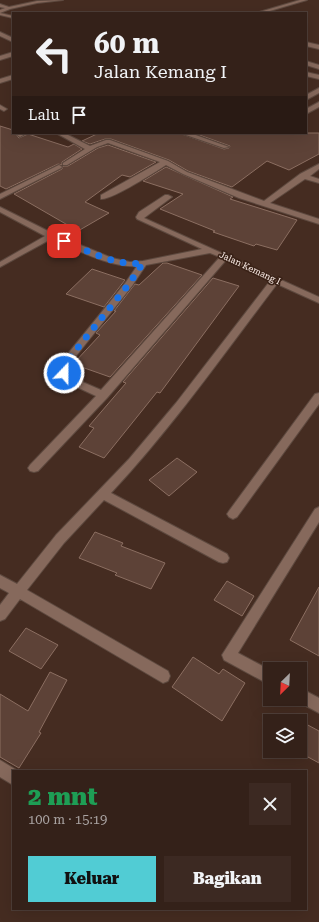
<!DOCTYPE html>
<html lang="id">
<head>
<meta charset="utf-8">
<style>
	body { margin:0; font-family:"Roboto Serif",serif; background:#3c2922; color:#f1f3f6; height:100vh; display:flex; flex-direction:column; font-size:15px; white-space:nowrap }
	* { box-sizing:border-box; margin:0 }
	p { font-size:13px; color:#a9a3a2 }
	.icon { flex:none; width:22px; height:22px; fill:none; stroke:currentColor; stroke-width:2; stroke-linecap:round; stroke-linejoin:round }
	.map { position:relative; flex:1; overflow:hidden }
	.details { position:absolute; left:12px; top:770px; width:295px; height:140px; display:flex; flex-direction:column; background:#342119; border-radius:0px; box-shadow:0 4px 16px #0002,0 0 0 1px #4e3e38 }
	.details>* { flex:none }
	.guide { position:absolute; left:12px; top:12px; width:295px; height:122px; border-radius:0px; box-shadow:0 4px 16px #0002,0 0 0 1px #4e3e38; background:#342119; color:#f1f3f6; overflow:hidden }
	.needle { width:26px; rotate:204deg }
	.tools { position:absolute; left:263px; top:662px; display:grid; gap:8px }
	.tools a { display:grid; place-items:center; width:44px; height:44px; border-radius:0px; background:#342119; box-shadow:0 4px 16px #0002,0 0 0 1px #4e3e38; font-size:20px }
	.pin { position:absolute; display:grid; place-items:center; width:34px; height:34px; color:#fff; margin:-17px; border-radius:8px; box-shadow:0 2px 6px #0006 }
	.me { position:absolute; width:44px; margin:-22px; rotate:22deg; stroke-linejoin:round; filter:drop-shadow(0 0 3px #0008) }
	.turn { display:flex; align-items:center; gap:14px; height:84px; padding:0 16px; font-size:18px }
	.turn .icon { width:52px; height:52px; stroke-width:2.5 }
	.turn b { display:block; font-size:28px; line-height:34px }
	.then { display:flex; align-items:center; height:38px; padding:0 16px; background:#0003; gap:8px; font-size:15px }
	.round { display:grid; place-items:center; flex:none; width:42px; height:42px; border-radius:0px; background:#3c2922 }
	.headline { display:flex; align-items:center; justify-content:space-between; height:68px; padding:0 16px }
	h1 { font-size:24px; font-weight:800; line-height:30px; color:#1e9e55 }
	.primary-button { display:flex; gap:8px; margin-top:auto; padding:8px 16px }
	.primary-button a { flex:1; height:46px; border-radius:0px; background:#51ccd4; color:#111; font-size:16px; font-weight:800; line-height:46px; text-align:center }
	.primary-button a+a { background:#3c2922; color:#f1f3f6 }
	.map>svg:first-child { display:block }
	.building { fill:#5d4237; stroke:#8b6e61 }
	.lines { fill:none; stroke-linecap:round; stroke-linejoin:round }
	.minor-casing { stroke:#5d493f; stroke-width:2 }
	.tertiary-casing { stroke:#5d493f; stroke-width:2 }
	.minor { fill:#86695c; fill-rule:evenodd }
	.tertiary { fill:#86695c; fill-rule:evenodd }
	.route { stroke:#1a73e8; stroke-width:7; stroke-dasharray:0 12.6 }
	.labels { text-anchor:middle; stroke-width:3.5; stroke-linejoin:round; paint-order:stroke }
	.far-street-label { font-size:9px; fill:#fdefe9; stroke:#3a2217 }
</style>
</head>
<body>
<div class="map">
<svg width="319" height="922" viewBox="0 0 319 922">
	<rect width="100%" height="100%" fill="#452c21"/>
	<path class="building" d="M0,126L13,130V133H17L16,135L19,138L28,134L68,147L74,144L82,149L62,162V165L58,164L6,189L0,186Z
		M99,133H179L224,149L229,148L230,146L194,133H319V154L289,170L267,161L232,187L188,171L169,160L111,139H105L90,144L82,141Z
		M108,145L156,162L130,177L122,175L85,202L109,213L78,231L14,194L62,169L63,166H68L98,148Z
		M166,167L233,197L230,199L297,220L277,250L256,244L254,246L213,232L215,231L160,209L183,194L143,181Z
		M163,263H167L202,275L110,377L73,364L100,335L96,333L116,311H114L135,284L139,285Z
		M92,269L125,280L104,307L66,294Z
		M213,278L239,286L160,393L157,392L104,458L79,447L94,428L89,426L126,383L123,382Z
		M177,458L197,472L169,496L149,480Z
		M95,532L123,543L121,546L165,563L151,589L115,575L117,573L79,558Z
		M227,581L254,596L242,616L214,600Z
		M319,587V656L290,640Z
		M26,628L58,645L41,669L9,651Z
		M193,657L219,674L223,669L245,683L222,721L172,687Z
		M50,672L67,680L39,732L41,733L19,768L0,757V694L28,711Z
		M291,716L319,731V763L297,751H300V721H288Z"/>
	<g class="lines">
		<defs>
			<path id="minor" d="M63,0L37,3L10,9L0,13V10L5,8L0,7V4L9,7L37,1Z
				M0,32L13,38V42L0,36Z
				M306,42L319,45V49L306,46Z
				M13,52V56L0,60V56Z
				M306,61L319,65V69L306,65Z
				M306,72L319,75V79L306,76Z
				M13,75V79L0,83V79Z
				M319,88V93L306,100V95Z
				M319,102V107L306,114V109Z
				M0,105L7,109L4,111L0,109Z
				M19,133H27L20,137L17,135Z
				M56,133H64L90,146L106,140H110L168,161L187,172L264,201L300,174L319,164V169L310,176L319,179V183L305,179L270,203L319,219V224L239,198L183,174L166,165C155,172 112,200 101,199V195L160,162L108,143L97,147L67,165H63V163L85,149Z
				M180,133H190L229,147L224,148Z
				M59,165L62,167L61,168L0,199V194Z
				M165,195H168L172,197L144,218L319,297V303L277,284C223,355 172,428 111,493L227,554L229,558L227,562L223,563L219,562L104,500L64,543L27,590L168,671L170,676L168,681L163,683L20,599L5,619L0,621V605L9,593L0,588V575L17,584L56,535L129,459L176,403L270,281L226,260L107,398L38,471L34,472L30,471L28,468L30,465L96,396L64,381L58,366L126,282L137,266C110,268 76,249 51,239L0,267V262L45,236L0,212V207L54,234L112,258L130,262L143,261L202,249L137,219L136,217L139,212ZM210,253L220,257L101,390L71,377L68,366L132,286L146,265Z
				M319,393V404L237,517L233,519L229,517L227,514L229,511L315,394Z
				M319,507V522L238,653L270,670V685L224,660L222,655L315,509Z
				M300,688L319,698V713L295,700L300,699Z
				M0,760L18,771H13V785L0,777Z"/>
			<path id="tertiary" d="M300,0H307L263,13H256Z
				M0,13L13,16V18L0,15Z"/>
		</defs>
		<use href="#minor" class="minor-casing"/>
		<use href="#tertiary" class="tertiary-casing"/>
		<use href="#minor" class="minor"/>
		<use href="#tertiary" class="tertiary"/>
	</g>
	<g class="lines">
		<path class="route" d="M64,241C90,252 115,266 143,263L129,284L63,366L64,373"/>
	</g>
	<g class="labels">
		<g class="far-street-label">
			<text transform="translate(250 268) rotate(25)" y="3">Jalan Kemang I</text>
		</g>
	</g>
</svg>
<div class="tools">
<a><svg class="needle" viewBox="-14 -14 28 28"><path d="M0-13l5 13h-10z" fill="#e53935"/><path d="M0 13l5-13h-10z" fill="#a9a3a2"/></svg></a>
<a><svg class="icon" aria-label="layers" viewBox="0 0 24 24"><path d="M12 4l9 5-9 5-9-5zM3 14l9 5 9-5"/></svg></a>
</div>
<div class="pin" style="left:64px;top:241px;background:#d93025"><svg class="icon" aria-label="arrive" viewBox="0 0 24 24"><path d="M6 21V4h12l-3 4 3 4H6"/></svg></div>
<svg class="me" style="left:64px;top:373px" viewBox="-20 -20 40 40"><circle r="17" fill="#1a73e8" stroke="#fff" stroke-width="3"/><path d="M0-11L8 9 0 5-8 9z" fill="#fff"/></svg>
<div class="guide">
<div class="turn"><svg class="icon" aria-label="left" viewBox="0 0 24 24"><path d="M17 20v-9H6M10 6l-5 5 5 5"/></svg><div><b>60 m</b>Jalan Kemang I</div></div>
<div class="then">Lalu<svg class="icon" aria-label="arrive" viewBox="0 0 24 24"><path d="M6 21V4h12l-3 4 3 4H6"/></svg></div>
</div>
<section class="details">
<div class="headline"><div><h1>2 mnt</h1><p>100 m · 15:19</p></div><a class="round"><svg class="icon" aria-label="close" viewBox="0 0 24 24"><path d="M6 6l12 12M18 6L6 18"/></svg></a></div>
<div class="primary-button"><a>Keluar</a><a>Bagikan</a></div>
</section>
</div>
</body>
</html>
